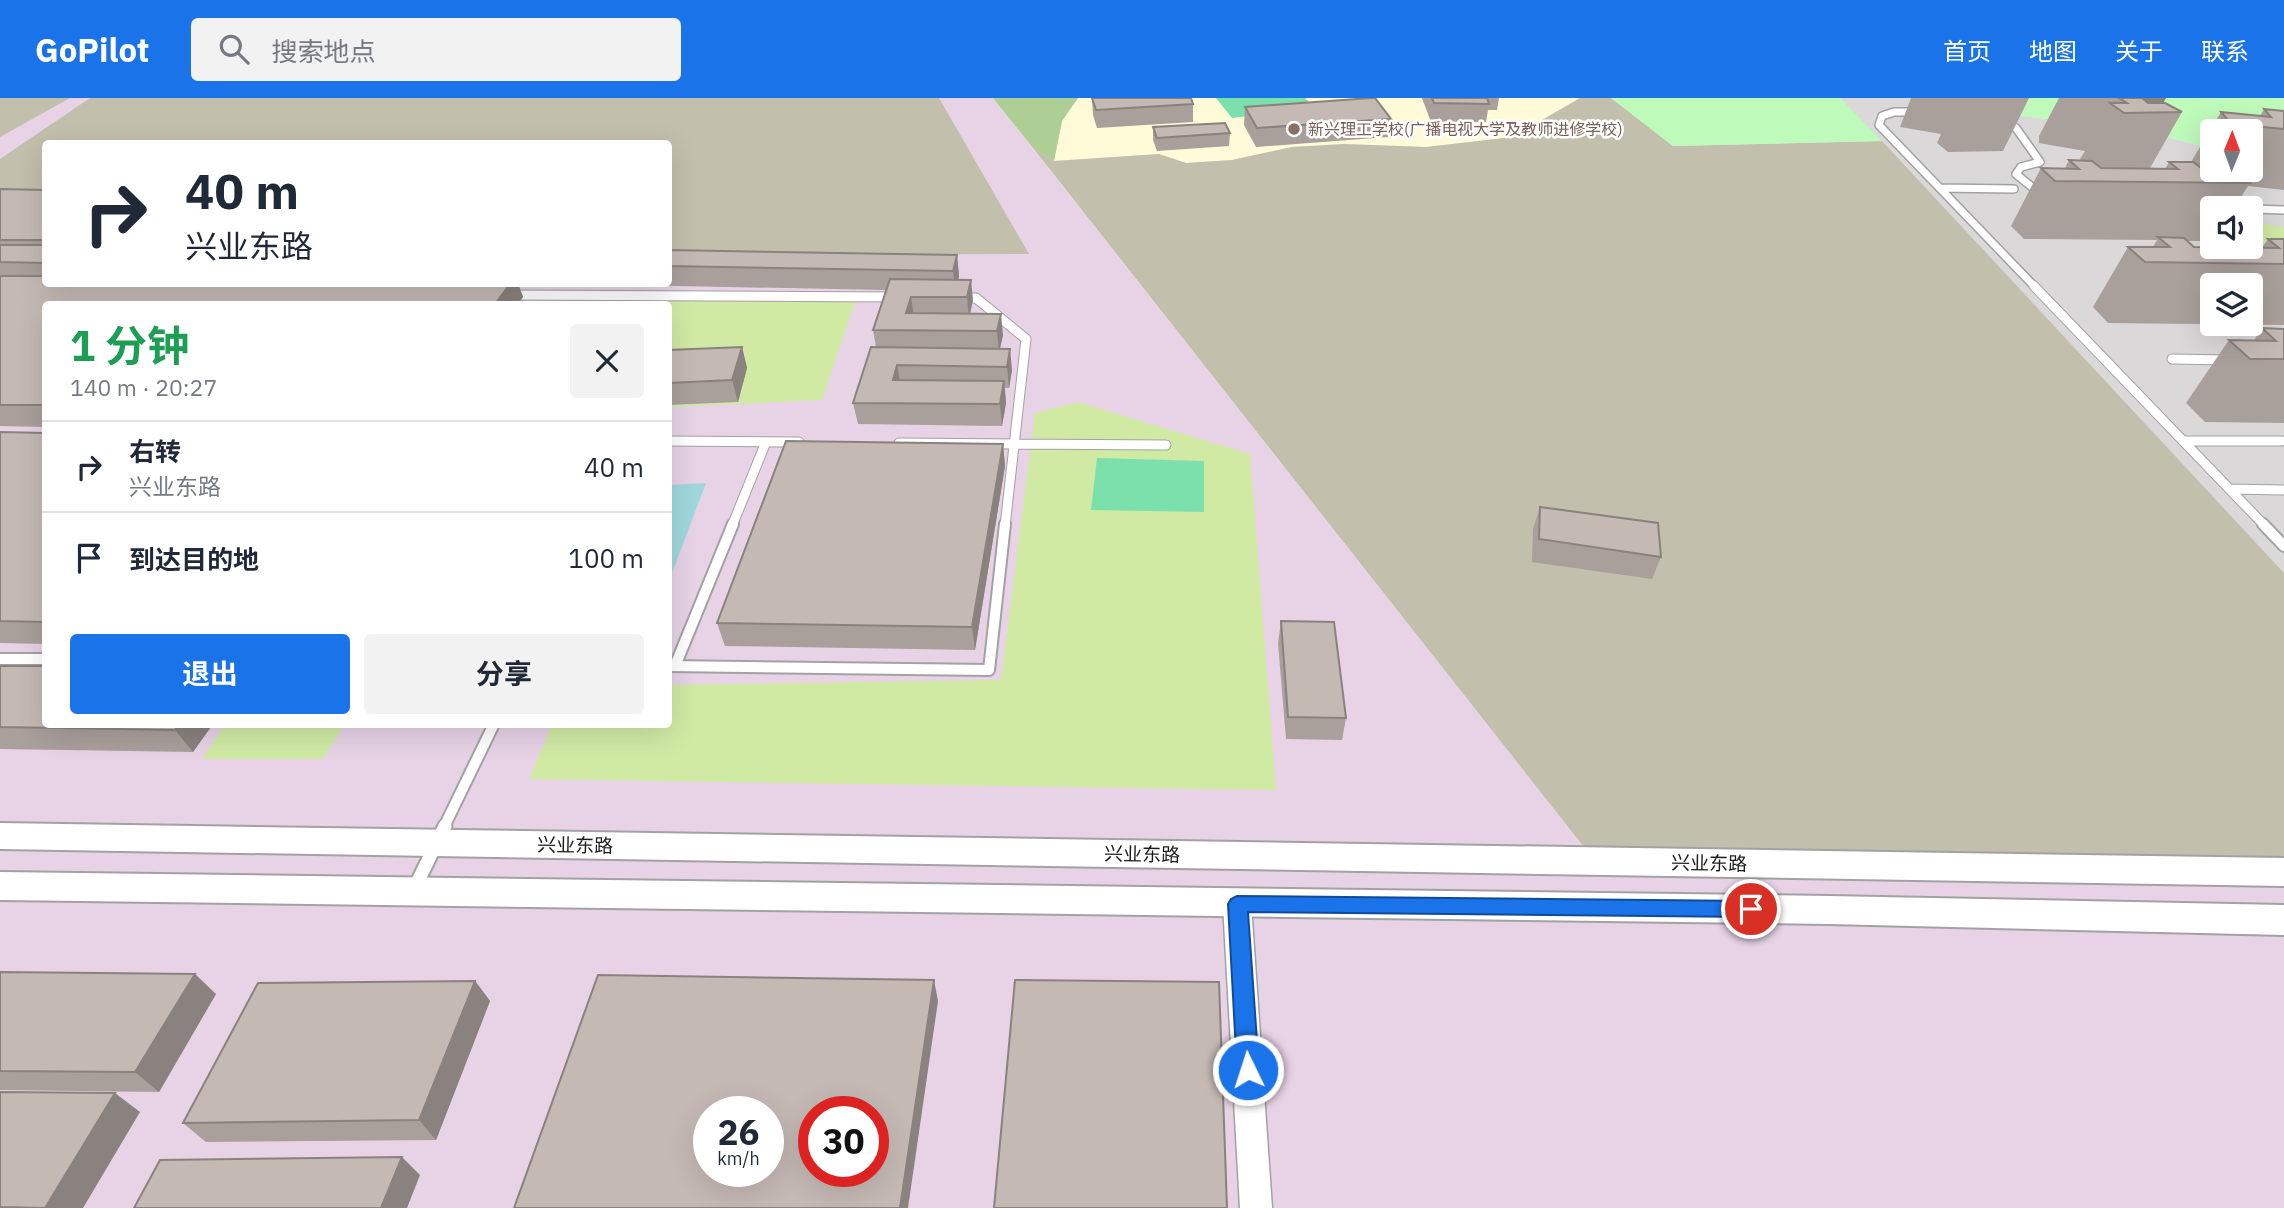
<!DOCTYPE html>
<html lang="zh">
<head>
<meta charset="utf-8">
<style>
	body { margin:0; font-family:"IBM Plex Sans","Noto Sans SC",sans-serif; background:#f2f2f3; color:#1f2937; height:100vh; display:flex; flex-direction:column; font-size:26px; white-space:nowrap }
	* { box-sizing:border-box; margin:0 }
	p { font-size:23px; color:#747a83 }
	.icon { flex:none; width:38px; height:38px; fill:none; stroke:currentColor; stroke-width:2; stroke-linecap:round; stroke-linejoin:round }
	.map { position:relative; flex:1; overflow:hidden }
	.drawer { position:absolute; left:42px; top:203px; width:630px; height:427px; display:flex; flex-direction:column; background:#fff; border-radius:7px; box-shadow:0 7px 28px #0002 }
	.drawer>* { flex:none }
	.top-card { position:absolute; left:42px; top:42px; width:630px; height:147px; border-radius:7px; box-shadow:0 7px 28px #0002; background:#fff; color:#1f2937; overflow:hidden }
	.needle { width:46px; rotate:1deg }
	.tools { position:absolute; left:2200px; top:21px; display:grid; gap:14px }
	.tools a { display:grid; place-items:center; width:63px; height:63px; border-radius:7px; background:#fff; box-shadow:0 7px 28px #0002; font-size:35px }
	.speed { position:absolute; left:693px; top:998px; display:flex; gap:14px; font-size:35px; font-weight:700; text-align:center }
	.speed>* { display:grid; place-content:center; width:91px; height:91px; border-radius:50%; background:#fff; box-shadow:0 7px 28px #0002; line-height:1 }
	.speed small { font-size:18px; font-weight:400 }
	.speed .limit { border:10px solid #d22; background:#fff; color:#111 }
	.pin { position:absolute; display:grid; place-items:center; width:60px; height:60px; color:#fff; margin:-30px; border:4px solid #fff; border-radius:50%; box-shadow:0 2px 7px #0007 }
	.me { position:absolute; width:77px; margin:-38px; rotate:356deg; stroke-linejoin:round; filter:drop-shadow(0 0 5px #0008) }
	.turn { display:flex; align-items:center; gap:24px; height:147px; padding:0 28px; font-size:32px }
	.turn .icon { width:91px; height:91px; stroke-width:2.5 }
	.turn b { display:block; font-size:49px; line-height:60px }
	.round { display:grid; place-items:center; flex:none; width:74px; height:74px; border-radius:7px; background:#f2f2f3 }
	.headline { display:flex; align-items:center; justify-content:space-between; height:119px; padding:0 28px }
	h1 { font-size:42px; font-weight:700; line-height:52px; color:#1e9e55 }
	.action { display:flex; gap:14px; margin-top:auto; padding:14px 28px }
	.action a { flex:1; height:80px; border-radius:7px; background:#1a73e8; color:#fff; font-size:28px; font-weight:700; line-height:80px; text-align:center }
	.action a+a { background:#f2f2f3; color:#1f2937 }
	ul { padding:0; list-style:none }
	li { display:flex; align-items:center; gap:21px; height:91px; padding:0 28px; border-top:2px solid #e0e1e3 }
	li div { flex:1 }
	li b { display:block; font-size:26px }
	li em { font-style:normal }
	header { display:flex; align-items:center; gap:42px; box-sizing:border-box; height:98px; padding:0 35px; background:#1a73e8; color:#fff }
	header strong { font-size:33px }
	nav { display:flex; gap:38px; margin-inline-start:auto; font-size:24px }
	.search { width:490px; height:63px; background:#f2f2f3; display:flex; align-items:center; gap:18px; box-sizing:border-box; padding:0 24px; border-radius:7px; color:#747a83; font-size:26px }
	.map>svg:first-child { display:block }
	.residential { fill:#dad8d8; fill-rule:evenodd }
	.industrial { fill:#e7d2e6; fill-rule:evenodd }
	.education { fill:#fffad8 }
	.construction { fill:#c2bfac }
	.grass { fill:#d0eaa4 }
	.forest { fill:#adce94 }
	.park { fill:#befaba }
	.pitch { fill:#7be0ab }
	.water { fill:#9fd7dd }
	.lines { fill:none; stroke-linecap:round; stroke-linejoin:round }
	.service-far3-casing { stroke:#a2a2a2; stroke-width:10 }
	.service-far2-casing { stroke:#a2a2a2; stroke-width:11 }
	.service-far1-casing { stroke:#a2a2a2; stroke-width:14 }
	.service-casing { stroke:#a2a2a2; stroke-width:17 }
	.minor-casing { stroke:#a2a2a2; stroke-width:3 }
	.tertiary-casing { stroke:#a2a2a2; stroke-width:4 }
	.service-far3 { stroke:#fff; stroke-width:7 }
	.service-far2 { stroke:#fff; stroke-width:9 }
	.service-far1 { stroke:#fff; stroke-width:10 }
	.service { stroke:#fff; stroke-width:13 }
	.minor { fill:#fff; fill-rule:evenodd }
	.tertiary { fill:#fff; fill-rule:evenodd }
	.wall { fill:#a99f9b; fill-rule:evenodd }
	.shaded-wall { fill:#8a827e }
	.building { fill:#c5b9b4; stroke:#8a827e; stroke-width:2; fill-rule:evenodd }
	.route { fill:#1a73e8; stroke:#114b97; stroke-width:2 }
	.education-dot { fill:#8d6e63; stroke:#fff; stroke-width:2.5 }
	.labels { text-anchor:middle; stroke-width:5; stroke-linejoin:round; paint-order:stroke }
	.far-education-label { font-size:16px; fill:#785e54; stroke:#fff; text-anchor:start }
	.street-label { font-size:19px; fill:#1b1b1b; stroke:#fff }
</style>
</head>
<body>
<header>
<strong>GoPilot</strong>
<div class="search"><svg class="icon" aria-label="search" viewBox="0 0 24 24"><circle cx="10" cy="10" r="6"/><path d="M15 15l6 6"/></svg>搜索地点</div>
<nav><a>首页</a><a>地图</a><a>关于</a><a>联系</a></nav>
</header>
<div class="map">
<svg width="2284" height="1110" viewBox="0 0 2284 1110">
	<rect width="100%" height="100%" fill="#ede7e0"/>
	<path class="residential" d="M1840,0H1908L1995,15L2137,31L2212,51V72H2250L2284,66V475ZM2212,110H2250V149H2212ZM2212,187H2250V226H2212Z"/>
	<path class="industrial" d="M0,0H993L1595,763L2284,774V1110H0ZM46,46H668V186H46ZM46,206H668V626H46ZM709,1013H768V1073H709ZM814,1013H873V1073H814Z"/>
	<path class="education" d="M1078,0H1580L1513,39L1426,49L1344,46L1292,49L1232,62L1186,65L1159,56L1054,63L1062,23Z"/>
	<path class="construction" d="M0,0H70L0,39Z
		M90,0H939L1029,156L669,157L668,46H46L45,94H0V61Z
		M1580,0H1611L1673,48L1882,43L2284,475V774L1595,763L1033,50L1054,63L1159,56L1186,65L1232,62L1292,49L1344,46L1426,49L1513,39Z"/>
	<path class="grass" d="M2250,122L2284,130V148L2251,142Z
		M553,203L855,204L822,302L669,309L668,206H551Z
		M1078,304L1250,356L1276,692L529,681L552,627L668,626L669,587L1001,582L1035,315Z
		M225,627V626L344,627L323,661H202Z"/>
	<path class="forest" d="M993,0H1078L1062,23L1054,63L1033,50Z"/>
	<path class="park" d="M1611,0H1840L1882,43L1673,48Z
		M1908,0H2284V66L2250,33H2212V51L2137,31L1995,15Z"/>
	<path class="pitch" d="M1216,0H1305L1315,10L1232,20Z
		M1097,360L1204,363V414L1091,412Z"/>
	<path class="water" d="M706,385L669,483V387Z"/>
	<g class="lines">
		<defs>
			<path id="service-far3" d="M1917,14H1894L1882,18L1879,27L2035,189
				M2002,23L2016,30L2040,64L2021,69L2016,76L2043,98
				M1940,90L2014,91
				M2250,111L2284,112"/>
			<path id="service-far2" d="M2034,188L2265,428
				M510,197L896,199
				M961,200H976L1026,241L1005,428
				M2172,261L2228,262
				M668,343L799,344
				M2183,343H2282
				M899,345L1166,347
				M2230,391L2284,392
				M732,428L766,344"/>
			<path id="service-far1" d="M2263,426L2284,448
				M0,561H46
				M668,568L989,572L1005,426
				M675,568L733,426
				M444,729L494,626"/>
			<path id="service" d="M414,791L445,728"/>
			<path id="minor" d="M1237,794L1247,798L1251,806L1272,1110H1240L1223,806L1227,798Z"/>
			<path id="tertiary" d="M0,725L2284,760V788L0,751Z
				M0,774L1829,798L2284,807V837L1829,826L0,802Z"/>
		</defs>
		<use href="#service-far3" class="service-far3-casing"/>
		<use href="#service-far2" class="service-far2-casing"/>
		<use href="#service-far1" class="service-far1-casing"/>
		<use href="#service" class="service-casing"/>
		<use href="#minor" class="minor-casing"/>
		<use href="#tertiary" class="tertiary-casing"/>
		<use href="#service-far3" class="service-far3"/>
		<use href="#service-far2" class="service-far2"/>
		<use href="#service-far1" class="service-far1"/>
		<use href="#service" class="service"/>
		<use href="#minor" class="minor"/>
		<use href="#tertiary" class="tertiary"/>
	</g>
	<path class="wall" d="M1092,0L1193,6V24L1097,30L1093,17Z
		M1422,0H1499L1497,12H1488L1486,24H1431Z
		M1911,0H2029L2003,53L1948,54L1937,45L1941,36L1900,29Z
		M2059,0H2166L2163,5L2182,14L2150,70L2127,71H2165L2169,64H2191L2221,14L2260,18L2264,11L2284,13V92L2248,88L2234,110H2212V143H2187L2194,149L2262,150L2268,141H2284V227L2108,225L2093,209L2128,149H2153L2157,142L2024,141L2011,128L2041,70H2065L2069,62L2082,63L2080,61L2085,53L2039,45V38ZM2212,33H2250V72H2212ZM2212,187H2250V226H2212Z
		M1245,9L1391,21L1388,39L1256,49L1244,27Z
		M1153,29L1230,35L1229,48L1157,53L1153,42Z
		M0,91L46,92V165L0,164Z
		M668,152L957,157L959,178L958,182L973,202L970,216L1003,237L1000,251L1012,272L1009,290H1005L1006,305L1002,328L858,326L853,305L876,249L873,232L886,192L626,187L625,186H668Z
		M0,164L46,165V186H534L532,188H519L523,199L518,206H46V329L0,328Z
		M2262,230L2284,231V325L2205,324L2186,305L2229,242H2254Z
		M742,249L747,270L738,304L668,307V252Z
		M0,334L46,335V546L0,545Z
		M1003,346L1005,368L975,552L725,548L717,525Z
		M1540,409L1661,459L1652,481L1532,464L1533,431Z
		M1281,523L1346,620L1342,642L1286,641L1278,545Z
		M0,568L46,626H213L193,654L0,651Z
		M0,874L216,896L159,994L0,992Z
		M475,883L490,903L436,1042L206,1044L183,1025Z"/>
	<path class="shaded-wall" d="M2137,0H2166L2158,14Z
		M957,157L959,178L955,193L953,173Z
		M971,182L973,202L969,220L967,199Z
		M510,186H518L523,199L518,206H495Z
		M911,199L914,219L906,215Z
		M1001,216L1003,237L999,254L997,233Z
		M742,249L747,270L738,304L732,282Z
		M1010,251L1012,272L1009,290L1007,269Z
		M897,267L901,289L893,282Z
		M1004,283L1006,305L1002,328L1000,306Z
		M1003,346L1005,368L975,552L972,529Z
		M179,626H213L193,654L175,632Z
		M195,876L216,896L159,994L135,974Z
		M934,882L938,903L908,1110H900Z
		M475,883L490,903L436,1042L419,1022Z
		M115,995L140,1014L83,1110H45Z
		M402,1059L420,1077L407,1110H381Z"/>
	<path class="building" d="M1092,0H1191L1193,6L1096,12Z
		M1371,0H1375L1391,21L1257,30L1245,9Z
		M1432,0H1487L1489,6L1434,5Z
		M2119,0H2142L2148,5H2165L2182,14L2124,15L2110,5H2127Z
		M2264,11L2284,13V31L2231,26L2221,14L2271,19Z
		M1225,25L1230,35L1157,40L1153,29Z
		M2069,62L2092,63L2101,70L2178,71L2169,64H2193L2204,72H2234L2250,85L2055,83L2041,70L2079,71Z
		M0,91L46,92V142H0Z
		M2158,139L2184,140L2194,149L2279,150L2268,141H2284V166L2145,164L2128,149H2170Z
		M0,147H46V165L0,164Z
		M668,152L957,157L953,173L668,168Z
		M0,178H46V186H510L495,206H46V307H0Z
		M890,181L971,182L967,199H911L906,215L1001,216L997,233L873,232Z
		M2262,230L2284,231V261H2250L2229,242L2276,243Z
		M742,249L732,282L668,285V252Z
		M871,249L1010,251L1007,269L897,267L893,282L1004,283L1000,306L853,305Z
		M0,334L46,335V524L0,523Z
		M786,343L1003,346L972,529L717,525Z
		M1540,409L1658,425L1661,459L1539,441Z
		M1281,523L1334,524L1346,620L1288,619Z
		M0,568H46V626H179L175,632L0,629Z
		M0,874L195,876L135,974L0,973Z
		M598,877L934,882L900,1110H514ZM709,1013H768V1073H709ZM814,1013H873V1073H814Z
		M1015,882L1219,884L1227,1110H994Z
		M475,883L419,1022L183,1025L258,885Z
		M0,994L115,995L45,1110L0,1109Z
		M402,1059L381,1110H134L160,1062Z"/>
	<path class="route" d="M1237,798L1751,803L1758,805L1761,811L1758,817L1751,819L1248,814L1259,972L1255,979L1248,982L1240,979L1237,972L1228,806L1231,801Z"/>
	<circle class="education-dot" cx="1294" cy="31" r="7"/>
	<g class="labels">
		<g class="far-education-label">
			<text x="1308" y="37">新兴理工学校(广播电视大学及教师进修学校)</text>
		</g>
		<g class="street-label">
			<text transform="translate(575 747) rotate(1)" y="7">兴业东路</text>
			<text transform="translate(1142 756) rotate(1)" y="7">兴业东路</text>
			<text transform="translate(1709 765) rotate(1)" y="7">兴业东路</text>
		</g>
	</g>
</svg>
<div class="tools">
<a><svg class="needle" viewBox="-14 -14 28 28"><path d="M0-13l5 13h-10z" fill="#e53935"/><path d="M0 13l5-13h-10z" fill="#747a83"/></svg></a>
<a><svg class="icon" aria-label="sound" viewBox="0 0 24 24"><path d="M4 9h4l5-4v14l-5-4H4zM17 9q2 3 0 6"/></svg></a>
<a><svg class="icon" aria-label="layers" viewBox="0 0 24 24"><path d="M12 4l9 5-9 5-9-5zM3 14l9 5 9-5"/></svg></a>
</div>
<div class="speed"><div>26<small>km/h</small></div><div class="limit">30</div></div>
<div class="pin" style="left:1751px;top:811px;background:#d93025"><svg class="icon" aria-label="arrive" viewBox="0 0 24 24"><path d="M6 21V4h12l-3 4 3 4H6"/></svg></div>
<svg class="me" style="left:1248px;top:972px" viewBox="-20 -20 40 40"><circle r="17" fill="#1a73e8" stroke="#fff" stroke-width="3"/><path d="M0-11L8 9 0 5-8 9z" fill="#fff"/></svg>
<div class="top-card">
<div class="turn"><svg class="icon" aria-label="right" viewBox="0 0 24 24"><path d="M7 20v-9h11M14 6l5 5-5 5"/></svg><div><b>40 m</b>兴业东路</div></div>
</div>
<section class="drawer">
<div class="headline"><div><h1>1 分钟</h1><p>140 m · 20:27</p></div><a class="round"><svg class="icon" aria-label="close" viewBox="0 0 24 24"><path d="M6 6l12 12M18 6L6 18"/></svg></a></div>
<ul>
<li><svg class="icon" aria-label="right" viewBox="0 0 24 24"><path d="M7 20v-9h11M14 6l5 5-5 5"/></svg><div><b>右转</b><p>兴业东路</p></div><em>40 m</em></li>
<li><svg class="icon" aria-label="arrive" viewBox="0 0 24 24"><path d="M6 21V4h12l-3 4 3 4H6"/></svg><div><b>到达目的地</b></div><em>100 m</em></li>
</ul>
<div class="action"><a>退出</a><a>分享</a></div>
</section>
</div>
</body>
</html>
